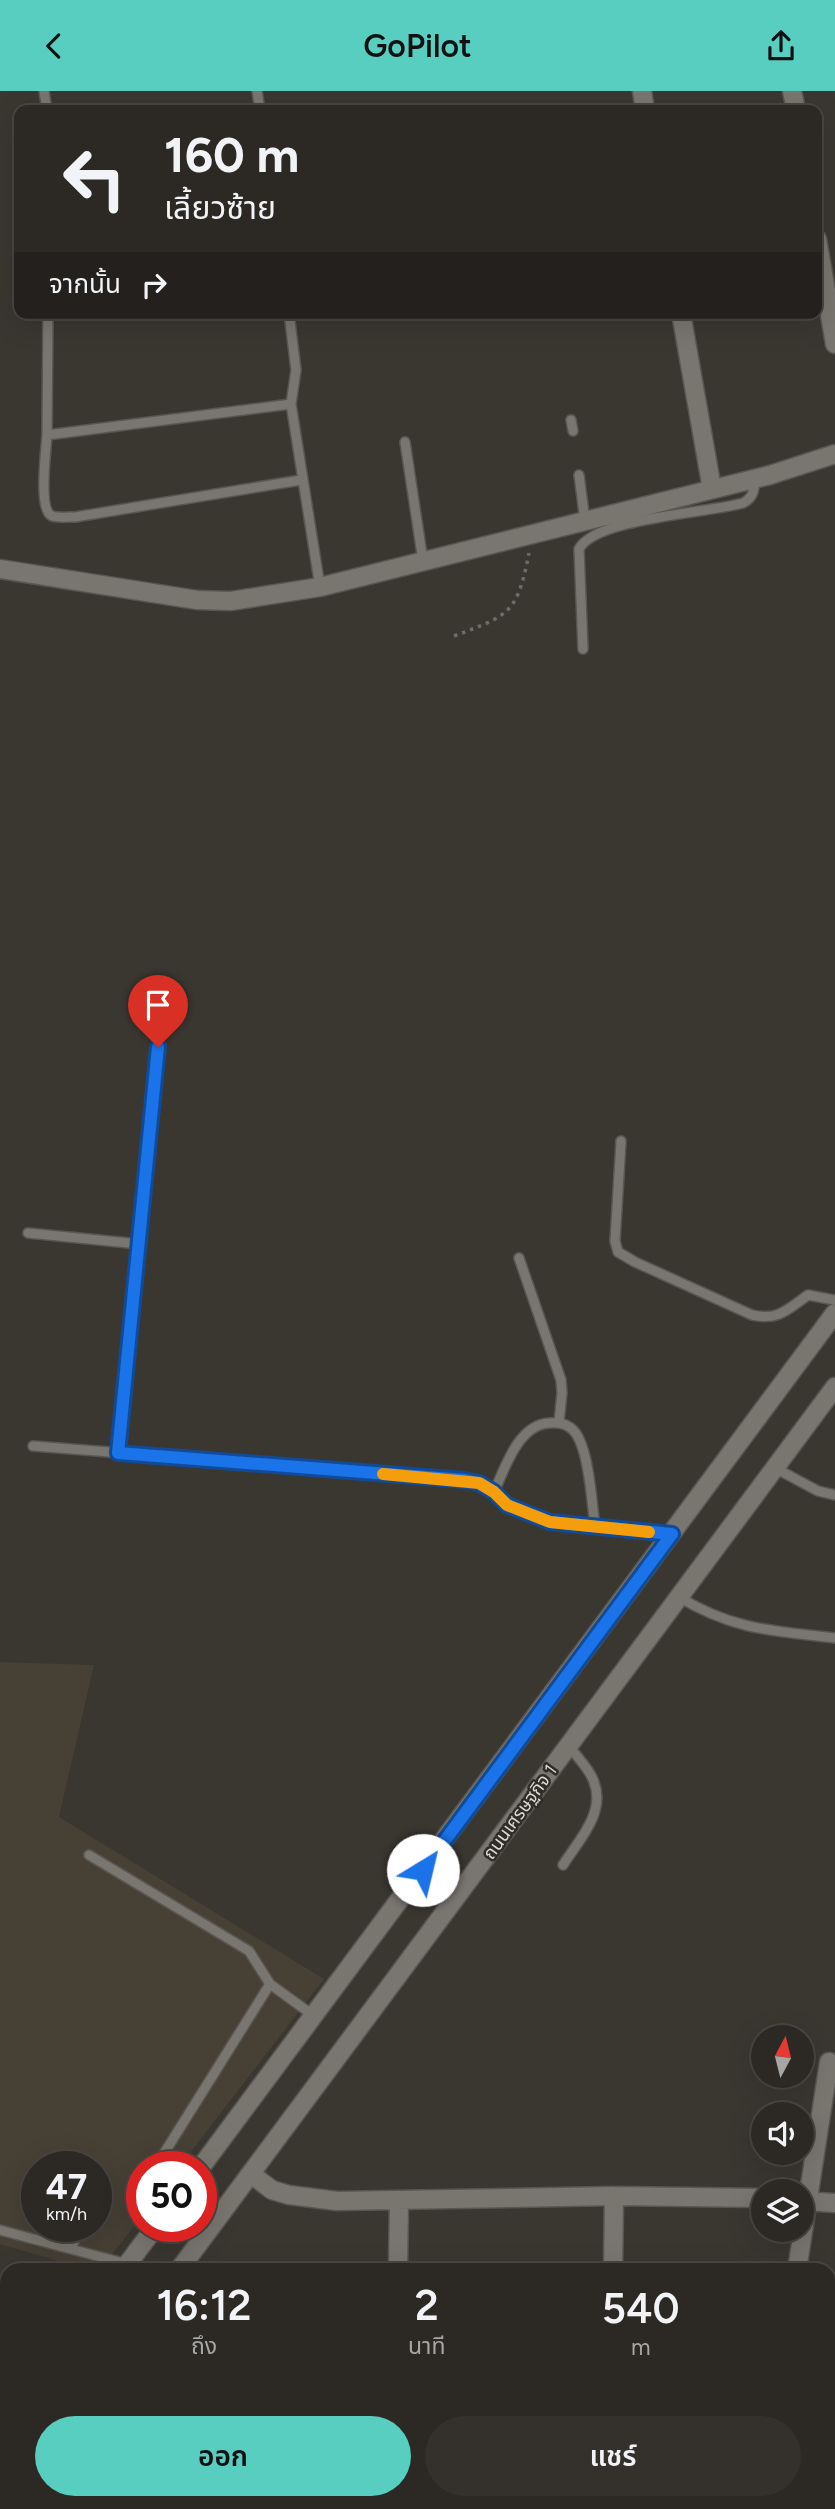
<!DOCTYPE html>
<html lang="th">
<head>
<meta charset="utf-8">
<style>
	body { margin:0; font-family:Figtree,"Noto Sans Thai",sans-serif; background:#34312d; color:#f1f3f6; height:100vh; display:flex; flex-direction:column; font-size:26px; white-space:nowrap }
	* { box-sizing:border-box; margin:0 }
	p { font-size:23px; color:#a6a6a7 }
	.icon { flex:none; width:38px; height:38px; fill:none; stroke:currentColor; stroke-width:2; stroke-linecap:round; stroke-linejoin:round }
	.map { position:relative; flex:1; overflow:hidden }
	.panel { position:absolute; left:0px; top:2172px; width:836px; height:247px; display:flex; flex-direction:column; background:#2c2925; border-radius:21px 21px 0 0; box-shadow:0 7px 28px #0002,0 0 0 2px #484542 }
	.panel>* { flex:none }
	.guide { position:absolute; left:14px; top:14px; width:808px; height:214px; border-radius:14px; box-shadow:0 7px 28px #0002,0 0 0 2px #484542; background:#2c2925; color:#f1f3f6; overflow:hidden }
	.needle { width:46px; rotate:7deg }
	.buttons { position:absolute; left:751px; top:1934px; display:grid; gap:14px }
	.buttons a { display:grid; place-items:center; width:63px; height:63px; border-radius:50%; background:#2c2925; box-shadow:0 7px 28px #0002,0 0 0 2px #484542; font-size:35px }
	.speed { position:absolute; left:21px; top:2060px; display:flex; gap:14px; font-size:35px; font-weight:700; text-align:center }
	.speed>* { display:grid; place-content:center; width:91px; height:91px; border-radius:50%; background:#2c2925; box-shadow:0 7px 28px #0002,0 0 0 2px #484542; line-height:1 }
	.speed small { font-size:18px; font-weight:400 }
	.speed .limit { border:10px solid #d22; background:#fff; color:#111 }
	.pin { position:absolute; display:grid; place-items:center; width:60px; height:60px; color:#fff; margin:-72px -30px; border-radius:50% 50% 50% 0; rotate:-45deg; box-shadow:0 0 7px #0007 }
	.pin .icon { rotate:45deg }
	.me { position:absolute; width:77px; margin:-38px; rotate:36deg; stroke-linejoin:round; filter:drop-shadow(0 0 5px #0008) }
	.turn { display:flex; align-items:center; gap:24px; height:147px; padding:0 35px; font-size:32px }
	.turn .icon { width:91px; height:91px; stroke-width:2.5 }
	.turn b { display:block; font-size:49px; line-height:60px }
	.then { display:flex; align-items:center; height:66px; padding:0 35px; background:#0003; gap:14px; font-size:26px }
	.eta { display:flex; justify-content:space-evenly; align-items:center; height:119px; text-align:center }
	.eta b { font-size:42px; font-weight:600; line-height:49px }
	.button { display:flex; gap:14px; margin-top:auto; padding:14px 35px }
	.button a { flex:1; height:80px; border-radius:42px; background:#58cec0; color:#111; font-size:28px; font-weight:600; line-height:80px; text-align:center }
	.button a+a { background:#34312d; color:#f1f3f6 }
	header { display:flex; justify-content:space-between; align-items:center; height:91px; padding:0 35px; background:#58cec0; color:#111; font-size:32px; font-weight:600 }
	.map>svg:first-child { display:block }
	.built { fill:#464035; fill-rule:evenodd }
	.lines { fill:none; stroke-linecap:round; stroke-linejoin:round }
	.lane-casing { stroke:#595652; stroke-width:12 }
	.street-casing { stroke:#595652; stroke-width:21 }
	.secondary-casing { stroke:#595652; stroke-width:21 }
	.path { stroke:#6f6c67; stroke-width:3.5; stroke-dasharray:3.5 5; stroke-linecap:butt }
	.lane { stroke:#79756f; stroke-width:9 }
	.street { stroke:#79756f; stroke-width:18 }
	.secondary { stroke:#79756f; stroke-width:18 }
	.route-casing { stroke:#114b97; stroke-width:18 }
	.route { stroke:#1a73e8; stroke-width:12 }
	.slow { stroke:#f59e0b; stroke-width:12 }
	.labels { text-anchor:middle; stroke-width:5; stroke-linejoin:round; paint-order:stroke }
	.street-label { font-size:18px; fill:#dbd9d6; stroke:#302d28 }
</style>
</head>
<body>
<header><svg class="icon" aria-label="back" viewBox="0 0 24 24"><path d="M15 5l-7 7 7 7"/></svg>GoPilot<svg class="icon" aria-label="share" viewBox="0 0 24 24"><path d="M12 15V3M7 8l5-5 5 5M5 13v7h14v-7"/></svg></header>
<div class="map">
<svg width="835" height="2418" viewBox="0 0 835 2418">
	<rect width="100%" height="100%" fill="#3a3731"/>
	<path class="built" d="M0,1571L94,1574L59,1726L324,1888L180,2075L142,2076V2125L100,2179H89L0,2153ZM37,2076H96V2135H37Z"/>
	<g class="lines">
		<defs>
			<path id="lane" d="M44,0L47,19
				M257,0L260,19
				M48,222L47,344L291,313L320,496
				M289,222L296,279L291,313
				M571,329L573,340
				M47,344C46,360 38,419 52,425C59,427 68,426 75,426L301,389
				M405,351L423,470
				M579,384L585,430
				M583,558L579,458C595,427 708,422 743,412C754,406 754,399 755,388
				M621,1050L615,1150L618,1161L635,1171L752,1224C778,1230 787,1219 808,1204L835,1209
				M28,1142L139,1153
				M519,1167L561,1289L562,1302L559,1331
				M33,1355L465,1389C494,1394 503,1415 531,1425C570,1439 628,1439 670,1443
				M118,1362L158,956
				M775,1377L818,1400L835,1404
				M494,1401C505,1377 518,1334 549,1332C558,1331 568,1333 574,1340C589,1357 592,1413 595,1436
				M679,1506C733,1539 774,1540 835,1547
				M89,1764L249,1860L270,1893L314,1925
				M563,1774C578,1750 606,1722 594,1691C590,1678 577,1666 569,1655
				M163,2064L270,1893
				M0,2139L127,2173
				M71,2158L80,2135
				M0,2279L7,2284"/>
			<path id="street" d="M642,0L645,19
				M792,0L796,19
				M817,148L835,253
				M681,222L712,398
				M0,478L197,509L231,510L320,496L770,384L835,363
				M251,2083L272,2099L289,2104L337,2110L614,2105L763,2107
				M802,2110L835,2112
				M398,2179L399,2109
				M613,2179L614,2105
				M797,2179L829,1971
				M830,2369L835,2370
				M396,2418V2412
				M609,2418V2412
				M765,2418L766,2412"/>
			<path id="secondary" d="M201,2076L835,1222
				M123,2179L156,2135
				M179,2179L835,1296
				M0,2345L7,2335
				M2,2418L7,2411"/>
		</defs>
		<use href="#lane" class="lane-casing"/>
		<use href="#street" class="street-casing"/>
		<use href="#secondary" class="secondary-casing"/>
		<path class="path" d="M454,545C510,524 517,523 529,462"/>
		<use href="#lane" class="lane"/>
		<use href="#street" class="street"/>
		<use href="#secondary" class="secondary"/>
	</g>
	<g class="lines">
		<defs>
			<path id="route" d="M158,956L118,1362L465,1389L479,1392L494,1401L507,1414L550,1431L672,1443L423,1779"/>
		</defs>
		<use href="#route" class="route-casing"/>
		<use href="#route" class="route"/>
		<path class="slow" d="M383,1383L479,1392L494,1401L507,1414L550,1431L649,1441"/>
	</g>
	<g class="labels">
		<g class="street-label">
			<text transform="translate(520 1721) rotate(-54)" y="6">ถนนเศรษฐกิจ 1</text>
		</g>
	</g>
</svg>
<div class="buttons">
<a><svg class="needle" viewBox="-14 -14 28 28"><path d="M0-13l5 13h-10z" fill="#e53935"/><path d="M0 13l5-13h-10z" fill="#a6a6a7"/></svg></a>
<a><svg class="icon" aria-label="sound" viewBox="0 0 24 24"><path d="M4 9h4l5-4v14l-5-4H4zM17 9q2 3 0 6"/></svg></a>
<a><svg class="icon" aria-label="layers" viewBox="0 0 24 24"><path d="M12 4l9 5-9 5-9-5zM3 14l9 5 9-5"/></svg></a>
</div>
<div class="speed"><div>47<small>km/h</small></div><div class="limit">50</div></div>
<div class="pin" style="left:158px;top:956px;background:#d93025"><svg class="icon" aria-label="arrive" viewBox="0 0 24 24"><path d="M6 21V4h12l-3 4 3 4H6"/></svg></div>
<svg class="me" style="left:423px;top:1779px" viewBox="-20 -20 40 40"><circle r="19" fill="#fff"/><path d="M0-13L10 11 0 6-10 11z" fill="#1a73e8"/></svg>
<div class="guide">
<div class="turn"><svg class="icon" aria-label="left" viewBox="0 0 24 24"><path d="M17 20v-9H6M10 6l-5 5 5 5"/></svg><div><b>160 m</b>เลี้ยวซ้าย</div></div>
<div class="then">จากนั้น<svg class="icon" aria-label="right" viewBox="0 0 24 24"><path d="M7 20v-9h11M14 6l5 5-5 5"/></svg></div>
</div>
<section class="panel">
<div class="eta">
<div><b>16:12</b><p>ถึง</p></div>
<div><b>2</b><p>นาที</p></div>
<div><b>540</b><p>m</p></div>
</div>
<div class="button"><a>ออก</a><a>แชร์</a></div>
</section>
</div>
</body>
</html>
